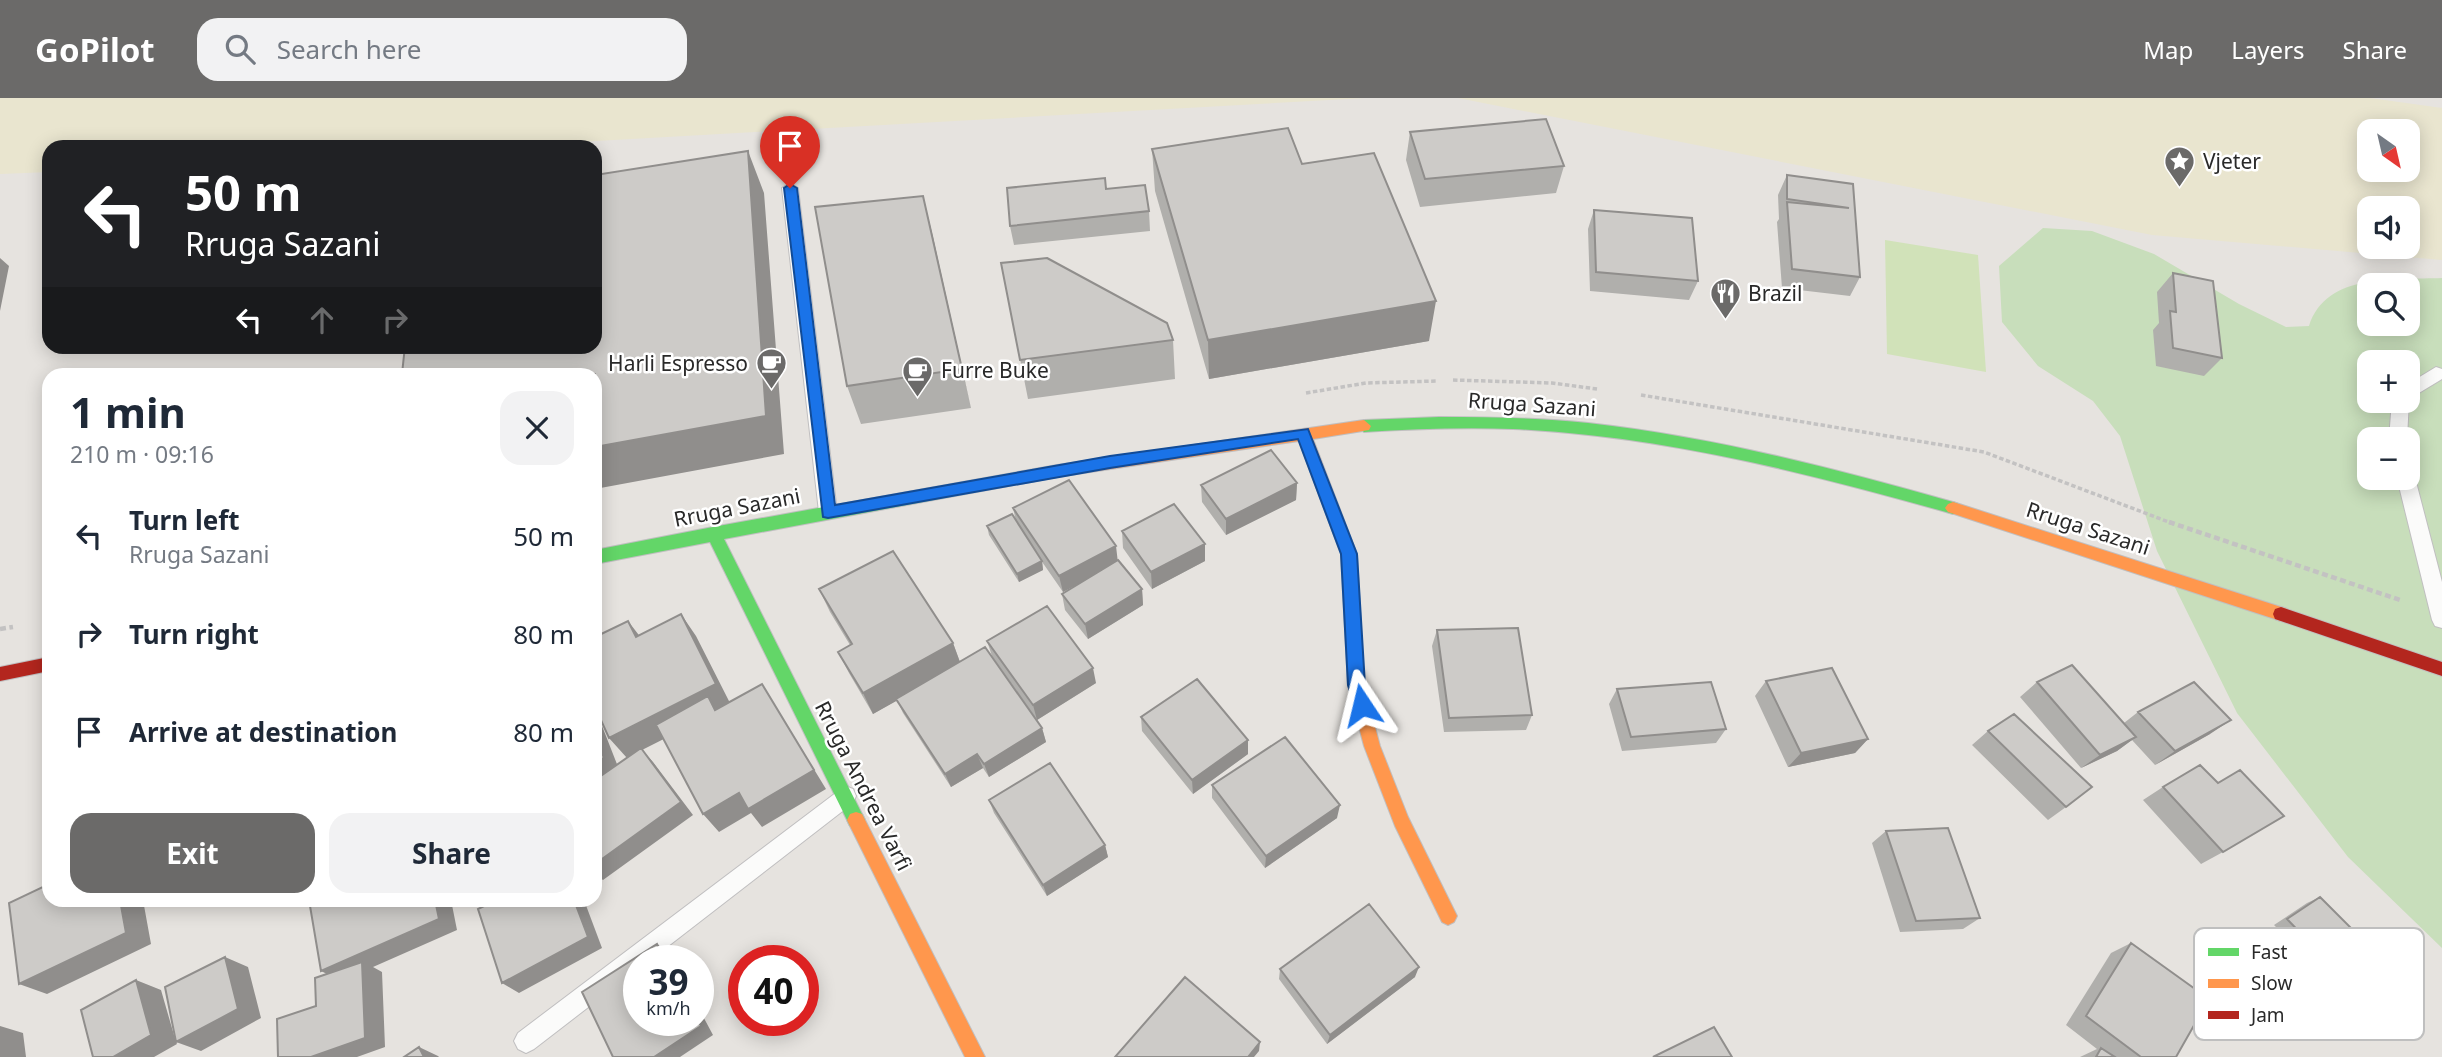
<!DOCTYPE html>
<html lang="en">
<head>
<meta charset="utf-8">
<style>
	body { margin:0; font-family:"Noto Sans",sans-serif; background:#f2f2f3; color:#1f2937; height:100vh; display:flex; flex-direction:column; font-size:26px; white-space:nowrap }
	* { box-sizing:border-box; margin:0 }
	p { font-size:23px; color:#747a83 }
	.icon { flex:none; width:38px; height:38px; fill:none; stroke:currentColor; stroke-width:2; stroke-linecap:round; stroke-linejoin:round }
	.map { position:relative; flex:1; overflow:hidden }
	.drawer { position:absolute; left:42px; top:270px; width:560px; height:539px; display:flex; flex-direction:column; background:#fff; border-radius:21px; box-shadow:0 4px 18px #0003 }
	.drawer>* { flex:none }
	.banner { position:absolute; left:42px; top:42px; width:560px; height:214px; border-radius:21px; box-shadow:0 4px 18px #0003; background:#202124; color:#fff; overflow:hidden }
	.needle { width:46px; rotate:146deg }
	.controls { position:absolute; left:2357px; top:21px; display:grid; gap:14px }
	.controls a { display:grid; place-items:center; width:63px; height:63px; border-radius:14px; background:#fff; box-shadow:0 4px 18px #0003; font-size:35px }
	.speed { position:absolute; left:623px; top:847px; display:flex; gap:14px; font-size:35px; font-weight:700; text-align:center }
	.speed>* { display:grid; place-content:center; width:91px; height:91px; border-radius:50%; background:#fff; box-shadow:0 4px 18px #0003; line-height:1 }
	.speed small { font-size:18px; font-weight:400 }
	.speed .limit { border:10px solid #d22; background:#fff; color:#111 }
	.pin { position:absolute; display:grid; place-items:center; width:60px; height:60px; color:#fff; margin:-72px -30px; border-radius:50% 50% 50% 0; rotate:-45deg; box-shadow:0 0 7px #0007 }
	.pin .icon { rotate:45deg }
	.me { position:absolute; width:77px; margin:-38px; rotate:350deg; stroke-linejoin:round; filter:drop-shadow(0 0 5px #0008) }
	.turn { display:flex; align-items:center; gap:24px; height:147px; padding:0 28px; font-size:32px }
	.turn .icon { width:91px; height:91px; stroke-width:2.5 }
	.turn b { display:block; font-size:49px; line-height:60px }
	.lanes { display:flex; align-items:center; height:66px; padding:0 28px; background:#0003; justify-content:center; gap:35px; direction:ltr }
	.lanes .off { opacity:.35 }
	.round { display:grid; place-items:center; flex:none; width:74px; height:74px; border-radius:21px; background:#f2f2f3 }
	.overview { display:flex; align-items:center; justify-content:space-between; height:119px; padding:0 28px }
	h1 { font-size:42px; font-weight:700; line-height:52px }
	.button { display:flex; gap:14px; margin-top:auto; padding:14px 28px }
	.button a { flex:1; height:80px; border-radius:21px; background:#6b6a69; color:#fff; font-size:28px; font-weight:700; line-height:80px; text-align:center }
	.button a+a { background:#f2f2f3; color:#1f2937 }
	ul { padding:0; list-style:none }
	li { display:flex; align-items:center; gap:21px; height:98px; padding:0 28px }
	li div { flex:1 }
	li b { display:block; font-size:26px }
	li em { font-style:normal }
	header { display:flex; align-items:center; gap:42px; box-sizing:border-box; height:98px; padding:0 35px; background:#6b6a69; color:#fff }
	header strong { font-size:33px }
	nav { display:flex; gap:38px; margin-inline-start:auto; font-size:24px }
	.search { width:490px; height:63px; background:#f2f2f3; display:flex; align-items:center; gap:18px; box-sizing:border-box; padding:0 24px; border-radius:21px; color:#747a83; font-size:26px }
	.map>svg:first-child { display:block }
	.green { fill:#c8debb; fill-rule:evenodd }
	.sand { fill:#e9e5cf; fill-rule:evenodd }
	.pitch { fill:#d1e2b9 }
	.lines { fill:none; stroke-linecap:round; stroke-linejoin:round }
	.lane-casing { stroke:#c0bfc0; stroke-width:2 }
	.fast-casing { stroke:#c0bfc0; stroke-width:2 }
	.slow-casing { stroke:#c0bfc0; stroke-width:2 }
	.jam-casing { stroke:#c0bfc0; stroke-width:2 }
	.path-far1 { stroke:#c3c2c2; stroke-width:3.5; stroke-dasharray:4.5 2.5; stroke-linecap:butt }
	.path { stroke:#c3c2c2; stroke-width:4.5; stroke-dasharray:6 3.5; stroke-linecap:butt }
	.lane { fill:#fbfbfa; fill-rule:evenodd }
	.fast { fill:#63d668; fill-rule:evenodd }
	.slow { fill:#ff974d; fill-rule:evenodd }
	.jam { fill:#b3261e; fill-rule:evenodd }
	.wall { fill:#b0afac }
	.shaded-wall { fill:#908e8c }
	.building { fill:#cdcbc8; stroke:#908e8c; stroke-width:2 }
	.route { fill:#1a73e8; stroke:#114b97; stroke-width:2 }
	.labels { text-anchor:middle; stroke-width:5; stroke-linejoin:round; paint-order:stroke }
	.poi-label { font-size:21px; fill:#292929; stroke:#fff; text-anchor:start }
	.street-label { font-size:21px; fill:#292929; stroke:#fff }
	.key { fill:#fff; stroke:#bfbfbf; stroke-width:2 }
	.key-label { font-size:19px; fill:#292929 }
</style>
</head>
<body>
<header>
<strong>GoPilot</strong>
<div class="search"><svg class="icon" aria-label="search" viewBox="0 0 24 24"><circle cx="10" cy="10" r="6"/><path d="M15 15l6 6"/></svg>Search here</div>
<nav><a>Map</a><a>Layers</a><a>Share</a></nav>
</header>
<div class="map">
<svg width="2442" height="959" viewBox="0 0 2442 959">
	<rect width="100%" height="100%" fill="#e6e3df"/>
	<path class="green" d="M2043,130L2092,133L2154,156L2239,206L2286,229L2309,228C2326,174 2396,182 2442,180V850L2348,759L2237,615L2157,453L2120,338L2093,303L2038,268L2002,224L1999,168ZM2370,187H2408V226H2370ZM2370,264H2408V303H2370ZM2370,341H2408V380H2370Z"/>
	<path class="sand" d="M0,0H1365L489,49H49V74L0,76Z
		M1458,0H2370L2442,10V162L2152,137ZM2370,33H2408V72H2370ZM2370,110H2408V149H2370Z"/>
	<path class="pitch" d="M1885,142L1978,157L1986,274L1887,256Z"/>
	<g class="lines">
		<defs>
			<path id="lane" d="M790,85L798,90L837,414L835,419H821L819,414L782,90Z
				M2436,269L2442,271V281L2409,301L2407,341H2389L2392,303H2408V286Z
				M2408,373L2415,380L2442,484V530L2435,528L2432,522L2397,380H2408Z
				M845,688L853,691L856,698L853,705L649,863H639V870L534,951L526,955L518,951L514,943L518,935Z"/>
			<path id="fast" d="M1439,319C1489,319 1539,320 1588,325C1713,339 1833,370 1953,404L1958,406L1961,410L1958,414L1953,416C1809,375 1663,338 1513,331C1464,329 1414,331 1364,334L1357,328L1364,322Z
				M1057,367L1064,373L1057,379L724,441L862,716L865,722L862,728L856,730L850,728L710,444L595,466V452L713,429Z"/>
			<path id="slow" d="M1364,322L1371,328L1369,332L1313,341L1357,456L1364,587L1380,648L1408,719L1457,818L1454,824L1448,827L1442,824L1395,728L1364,648L1348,587L1341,456L1299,343L1057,379L1050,373L1057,367Z
				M1953,404L2281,509L2287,511L2289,516L2287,521L2281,523L1948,414L1945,410L1948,406Z
				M856,714L862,716L985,959H965L850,728L847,722L850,716Z"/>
			<path id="jam" d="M2281,509L2442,564V578L2275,521L2273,516L2275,511Z
				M49,559V573L0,583V569Z"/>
		</defs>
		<use href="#lane" class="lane-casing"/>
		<use href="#fast" class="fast-casing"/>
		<use href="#slow" class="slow-casing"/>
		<use href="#jam" class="jam-casing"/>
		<path class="path-far1" d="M1453,282L1552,285L1597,291
			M1306,295L1366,285L1437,283
			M1641,297L1984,354L2174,426"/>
		<path class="path" d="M2169,424L2403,503
			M0,531L13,529"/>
		<use href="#lane" class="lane"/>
		<use href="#fast" class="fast"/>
		<use href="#slow" class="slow"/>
		<use href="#jam" class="jam"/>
	</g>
	<path class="wall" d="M1410,34L1564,68L1556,95L1420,109L1406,62Z
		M1152,51L1302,66L1429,243L1209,281L1155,93Z
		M1787,77L1853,86L1860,179L1850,198L1782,190L1777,124L1779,121L1778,97Z
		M1106,91L1149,113L1150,133L1014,147L1010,128Z
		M923,98L971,310L861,326L847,288Z
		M1594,112L1698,183L1689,202L1590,193L1588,131Z
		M1001,165L1173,242L1175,281L1028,301Z
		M2173,175L2222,260L2204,278L2156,268L2153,232L2159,225L2157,194Z
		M1297,385L1296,402L1226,437L1202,404L1201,387Z
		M1013,410L1118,463L1142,491L1143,507L1088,541L1065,512L1062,496L1081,484L1063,494L1038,458L1042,463L1043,472L1019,484L989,437L987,428L1016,423Z
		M1122,433L1205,446V463L1152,491L1123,450Z
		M819,491L953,545L960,564L1042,630L1046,644L989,679L983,670L951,689L903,615L897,602L873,616L849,575L838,554L850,547L830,514Z
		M1437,532L1532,617L1526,632L1444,634L1432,548Z
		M987,543L1096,585L1037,622L992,558Z
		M1766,583L1868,641L1855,655L1788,669L1755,598Z
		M2037,584L2124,625L2138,614L2210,636L2155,667L2132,642L2117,653L2081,670L2020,599Z
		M1617,591L1726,631L1716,645L1622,653L1609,606Z
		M1141,619L1248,642V656L1193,696L1142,633Z
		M1988,633L2066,709L2048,722L1972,647Z
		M1212,687L1337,720L1265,770L1212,700Z
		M2163,689L2223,754L2201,766L2143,702Z
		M989,702L1105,747L1108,759L1047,798L994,715Z
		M1886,733L1980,820L1963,831L1900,834L1872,745Z
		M2320,799L2332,868L2319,873L2274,827L2307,805Z
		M2131,845L2176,959H2080L2097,951L2066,927L2111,855Z
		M1280,871L1415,879L1327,946L1279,881Z"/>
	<path class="shaded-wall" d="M748,53L764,95L784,356L595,391V349Z
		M923,98L933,139L971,310L962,271Z
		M0,160L9,168L0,213Z
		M1436,203L1429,243L1209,281L1208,242Z
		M1297,385L1296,402L1226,437V421Z
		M1205,446V463L1152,491L1151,474Z
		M1116,448L1118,465L1063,494L1059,478Z
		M1042,463L1043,472L1019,484L1017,476Z
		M1142,491L1143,507L1088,541L1085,526Z
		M681,516L696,538L731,607L642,652L653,664L693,717L603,782L595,776V766L627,660L609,640Z
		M628,523L645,545L636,539Z
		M953,545L961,567L873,616L863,595Z
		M1093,570L1096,585L1037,622L1033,607Z
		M762,586L826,691L762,729L751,715L719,734L703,716Z
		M595,610L622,679L595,692Z
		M2231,622L2210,636L2155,667L2175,653Z
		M1042,630L1046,644L989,679L984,666Z
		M2136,639L2117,653L2081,670L2100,657Z
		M1868,641L1855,655L1788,669L1801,655Z
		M1248,642V656L1193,696L1192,682Z
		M977,656L983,670L951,689L945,676Z
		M1340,707L1337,720L1265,770L1266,758Z
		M1105,747L1108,759L1047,798L1043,787Z
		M120,802H143L151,846L47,896L19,886Z
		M435,802H451L457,832L373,869L382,874L385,949L357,959H311L341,883L321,873Z
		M574,802H584L602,850L519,895L502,885Z
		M657,846L670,856L674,863H666Z
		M225,859L248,869L261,920L201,953L176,944L177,946L154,959H113L136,882L161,892L176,944Z
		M1419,869L1415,879L1327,946L1330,937Z
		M698,909L713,937L680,959H654L698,922Z
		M0,928L23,935L26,959H0Z
		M1260,944L1259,953L1254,959H1248Z
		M419,949L438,958L439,959H424Z"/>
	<path class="building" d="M1546,21L1564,68L1425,81L1410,34Z
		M1288,30L1302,66L1374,55L1436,203L1208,242L1152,51Z
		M748,53L766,318L595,349V276H402L405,248H595V77Z
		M1787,77L1853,86L1860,179L1792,171L1787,104L1849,110L1787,101Z
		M1105,80L1106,91L1145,87L1149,113L1010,128L1007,90Z
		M923,98L962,271L847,288L815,109Z
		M1594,112L1692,120L1698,183L1596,174Z
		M1047,160L1167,225L1173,242L1020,262L1001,165Z
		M2173,175L2213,183L2222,260L2173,250L2170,213L2176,214Z
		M1271,352L1297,385L1226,421L1201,387Z
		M1069,382L1116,448L1059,478L1013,410Z
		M1174,406L1205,446L1151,474L1122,433Z
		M1012,416L1042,463L1017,476L987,428Z
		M893,453L953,545L863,595L838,554L852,546L819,491Z
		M1118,462L1142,491L1085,526L1062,496Z
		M1047,508L1093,570L1033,607L987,543Z
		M681,516L716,586L609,640L595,609V539L628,523L636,539Z
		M1518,530L1532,617L1449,620L1437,532Z
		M985,549L1042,630L984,666L977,656L945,676L896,601Z
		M2072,567L2136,639L2100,657L2037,584Z
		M1832,570L1868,641L1801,655L1766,583Z
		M1197,581L1248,642L1192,682L1141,619Z
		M1711,584L1726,631L1631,639L1617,591Z
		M2194,584L2231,622L2175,653L2138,614Z
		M762,586L814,672L748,711L739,695L703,716L656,627L708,598L715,612Z
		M2014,616L2092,689L2066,709L1988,633Z
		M595,637L604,660L595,664Z
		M1285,639L1340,707L1266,758L1212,687Z
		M641,650L681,704L595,766V682Z
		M1050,665L1105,747L1043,787L989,702Z
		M2200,667L2218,685L2240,672L2284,718L2223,754L2163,689Z
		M1948,730L1980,820L1916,823L1886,733Z
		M49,786V802H120L126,835L19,886L9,805Z
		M2320,799L2366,845L2332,868L2287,821Z
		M309,802H435L439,821L321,873Z
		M496,802H574L588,839L502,885L478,811Z
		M1369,806L1419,869L1330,937L1280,871Z
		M2131,845L2209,901L2176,959H2141L2086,918Z
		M657,846L666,863H639V922H698L701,928L654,959H613L582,894Z
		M225,859L238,911L176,944L165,889Z
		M362,864L365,940L311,959H278L277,921L316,908L315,880Z
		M1185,879L1260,944L1248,959H1115Z
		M136,882L151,937L113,959H93L81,912Z
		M1714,929L1732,959H1653Z
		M419,949L424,959H404Z
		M2101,950L2115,959H2096Z"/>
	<path class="route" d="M790,86L797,90L835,407L1110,358L1308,331L1357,456L1365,587L1370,607L1368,612H1356L1348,587L1341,456L1298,341L1110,370L828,420L823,419L784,90Z"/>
	<defs>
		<symbol id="sight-pin" viewBox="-11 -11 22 30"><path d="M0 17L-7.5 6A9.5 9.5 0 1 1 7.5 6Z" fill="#6b6a69" stroke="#fff"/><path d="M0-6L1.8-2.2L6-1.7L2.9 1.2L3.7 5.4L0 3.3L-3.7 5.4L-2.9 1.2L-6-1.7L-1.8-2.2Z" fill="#fff"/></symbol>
		<symbol id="restaurant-pin" viewBox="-11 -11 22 30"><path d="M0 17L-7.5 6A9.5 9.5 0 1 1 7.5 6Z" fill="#6b6a69" stroke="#fff"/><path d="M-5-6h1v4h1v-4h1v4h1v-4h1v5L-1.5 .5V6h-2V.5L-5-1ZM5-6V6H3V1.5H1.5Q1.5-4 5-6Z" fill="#fff"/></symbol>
		<symbol id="cafe-pin" viewBox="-11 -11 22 30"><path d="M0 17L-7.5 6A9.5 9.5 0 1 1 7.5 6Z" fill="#6b6a69" stroke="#fff"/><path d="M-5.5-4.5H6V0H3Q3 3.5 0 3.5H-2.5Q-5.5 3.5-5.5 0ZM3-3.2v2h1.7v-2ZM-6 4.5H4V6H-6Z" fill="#fff"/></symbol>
	</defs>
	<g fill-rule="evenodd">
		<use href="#sight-pin" x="2162" y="46" width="35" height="47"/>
		<use href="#restaurant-pin" x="1708" y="178" width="35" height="47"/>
		<use href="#cafe-pin" x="754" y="248" width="35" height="47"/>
		<use href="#cafe-pin" x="900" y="256" width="35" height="47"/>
	</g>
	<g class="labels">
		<g class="poi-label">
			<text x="2203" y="71">Vjeter</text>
			<text x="1748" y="203">Brazil</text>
			<text x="748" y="273" text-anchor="end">Harli Espresso</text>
			<text x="941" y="280">Furre Buke</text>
		</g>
		<g class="street-label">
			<text transform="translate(1532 307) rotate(4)" y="7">Rruga Sazani</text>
			<text transform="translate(737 410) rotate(-11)" y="7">Rruga Sazani</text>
			<text transform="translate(2088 431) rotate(18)" y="7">Rruga Sazani</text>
			<text transform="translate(863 688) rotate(63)" y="7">Rruga Andrea Varfi</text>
		</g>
	</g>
	<rect x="2194" y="830" width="230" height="112" rx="10" class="key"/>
	<rect x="2208" y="850" width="31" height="8" fill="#63d668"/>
	<rect x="2208" y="881" width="31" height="9" fill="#ff974d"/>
	<rect x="2208" y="913" width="31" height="8" fill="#b3261e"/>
	<g class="key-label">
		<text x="2251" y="861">Fast</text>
		<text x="2251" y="892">Slow</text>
		<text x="2251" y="924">Jam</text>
	</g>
</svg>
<div class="controls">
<a><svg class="needle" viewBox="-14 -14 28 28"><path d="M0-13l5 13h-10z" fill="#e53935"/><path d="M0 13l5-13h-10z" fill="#747a83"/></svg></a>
<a><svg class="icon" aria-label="sound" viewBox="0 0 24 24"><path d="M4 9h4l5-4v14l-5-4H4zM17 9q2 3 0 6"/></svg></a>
<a><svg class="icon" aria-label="search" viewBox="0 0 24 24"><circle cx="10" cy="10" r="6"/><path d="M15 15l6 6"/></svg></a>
<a>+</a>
<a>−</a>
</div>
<div class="speed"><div>39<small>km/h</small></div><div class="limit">40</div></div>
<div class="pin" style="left:790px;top:90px;background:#d93025"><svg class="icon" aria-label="arrive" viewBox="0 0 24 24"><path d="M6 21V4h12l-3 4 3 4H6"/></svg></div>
<svg class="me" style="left:1362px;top:607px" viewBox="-20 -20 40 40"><path d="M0-17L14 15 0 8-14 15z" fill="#1a73e8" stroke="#fff" stroke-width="4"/></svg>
<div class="banner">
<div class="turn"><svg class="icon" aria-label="left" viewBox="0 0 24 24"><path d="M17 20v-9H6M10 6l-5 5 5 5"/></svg><div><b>50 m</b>Rruga Sazani</div></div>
<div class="lanes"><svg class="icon" aria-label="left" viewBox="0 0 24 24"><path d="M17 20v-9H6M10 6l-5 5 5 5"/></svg><svg class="icon off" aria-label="ahead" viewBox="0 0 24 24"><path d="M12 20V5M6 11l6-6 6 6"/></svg><svg class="icon off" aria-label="right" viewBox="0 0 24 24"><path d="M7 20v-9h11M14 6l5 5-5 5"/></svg></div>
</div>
<section class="drawer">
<div class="overview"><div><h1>1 min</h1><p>210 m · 09:16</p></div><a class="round"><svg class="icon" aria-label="close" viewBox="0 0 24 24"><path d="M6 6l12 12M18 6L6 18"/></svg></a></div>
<ul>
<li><svg class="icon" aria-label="left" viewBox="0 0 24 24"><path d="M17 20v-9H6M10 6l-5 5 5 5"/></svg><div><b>Turn left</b><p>Rruga Sazani</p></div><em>50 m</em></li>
<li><svg class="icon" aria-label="right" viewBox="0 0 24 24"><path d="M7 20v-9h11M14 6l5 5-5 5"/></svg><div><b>Turn right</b></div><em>80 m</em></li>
<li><svg class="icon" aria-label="arrive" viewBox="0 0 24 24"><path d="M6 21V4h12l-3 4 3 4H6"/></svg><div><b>Arrive at destination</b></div><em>80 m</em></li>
</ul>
<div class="button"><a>Exit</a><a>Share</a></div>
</section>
</div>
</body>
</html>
